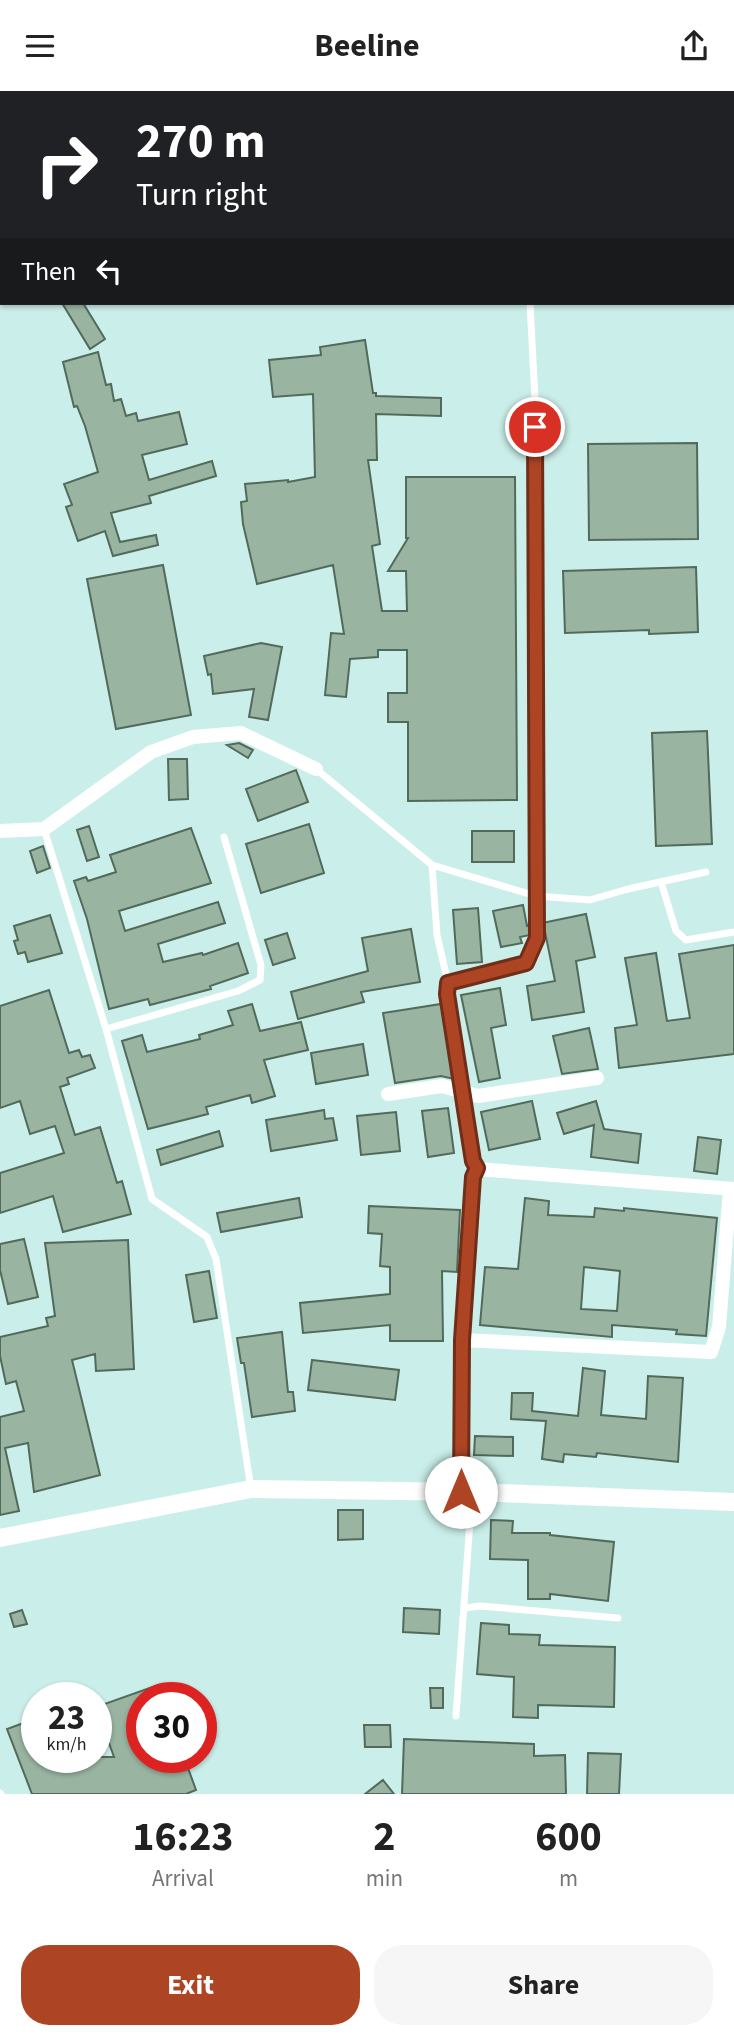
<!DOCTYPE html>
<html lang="en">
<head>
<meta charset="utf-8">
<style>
	body { margin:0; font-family:"Source Sans 3",sans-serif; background:#f6f6f6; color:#222; height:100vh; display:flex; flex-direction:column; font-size:26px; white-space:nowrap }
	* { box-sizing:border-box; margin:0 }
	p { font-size:23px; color:#767676 }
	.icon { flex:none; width:38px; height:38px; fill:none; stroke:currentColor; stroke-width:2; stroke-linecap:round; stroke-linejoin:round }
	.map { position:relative; height:1703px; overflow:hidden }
	.sheet { display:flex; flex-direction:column; background:#fff; flex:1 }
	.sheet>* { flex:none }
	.banner { position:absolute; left:0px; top:0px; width:735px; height:214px; box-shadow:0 2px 5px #0004; background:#202124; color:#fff; overflow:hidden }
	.speed { position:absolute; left:21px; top:1591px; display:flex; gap:14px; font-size:35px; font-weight:700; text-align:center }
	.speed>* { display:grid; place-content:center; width:91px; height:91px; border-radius:50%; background:#fff; box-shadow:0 2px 5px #0004; line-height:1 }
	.speed small { font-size:18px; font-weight:400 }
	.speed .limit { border:10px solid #d22; background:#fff; color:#111 }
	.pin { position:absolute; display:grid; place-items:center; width:60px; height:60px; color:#fff; margin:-30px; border:4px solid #fff; border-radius:50%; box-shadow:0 2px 7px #0007 }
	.me { position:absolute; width:77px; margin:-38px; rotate:0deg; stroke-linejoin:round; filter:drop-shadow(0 0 5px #0008) }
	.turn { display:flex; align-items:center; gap:24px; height:147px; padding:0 21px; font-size:32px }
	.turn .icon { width:91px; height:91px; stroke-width:2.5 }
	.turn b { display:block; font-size:49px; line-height:60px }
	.then { display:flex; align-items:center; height:66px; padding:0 21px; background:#0003; gap:14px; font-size:26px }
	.eta { display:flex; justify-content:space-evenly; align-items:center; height:119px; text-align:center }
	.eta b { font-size:42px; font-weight:700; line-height:49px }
	.action { display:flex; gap:14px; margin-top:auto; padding:14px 21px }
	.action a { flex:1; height:80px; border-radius:28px; background:#ad4525; color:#fff; font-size:28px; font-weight:700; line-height:80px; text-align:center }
	.action a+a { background:#f6f6f6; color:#222 }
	header { display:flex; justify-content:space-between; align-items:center; height:91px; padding:0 21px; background:#fff; font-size:32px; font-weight:700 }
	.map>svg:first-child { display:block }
	.building { fill:#99b5a2; stroke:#526a5a; stroke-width:2; fill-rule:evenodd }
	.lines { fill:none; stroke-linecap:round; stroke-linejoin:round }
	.service { stroke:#fff; stroke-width:7 }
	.minor { stroke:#fff; stroke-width:14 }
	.tertiary { stroke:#fff; stroke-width:18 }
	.route-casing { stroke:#702d18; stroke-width:18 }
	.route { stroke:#ad4525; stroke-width:12 }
</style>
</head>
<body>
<header><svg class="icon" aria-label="menu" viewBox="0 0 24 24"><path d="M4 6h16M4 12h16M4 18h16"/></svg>Beeline<svg class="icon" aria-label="share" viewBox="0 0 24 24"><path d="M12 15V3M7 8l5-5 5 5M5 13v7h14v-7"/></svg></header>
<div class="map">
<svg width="734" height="1703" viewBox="0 0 734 1703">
	<rect width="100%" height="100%" fill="#caeee9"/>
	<path class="building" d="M62,212H83L105,248L90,258Z
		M365,249L373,302H376V305L441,307V325L376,323L377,369H368L380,453L372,455L382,520H407L406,480H388L408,447H406V386H515L517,709L408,710V631H388V602H407V559H378V566L350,568L346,606L325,604L331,542L344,543L333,474L257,493L243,433L241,411L247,410L245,393L288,389V391L315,386L313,303L273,306L269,269L321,264L320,256Z
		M98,261L106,294L111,293L114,310L121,308L126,325L136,322L138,330L179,321L187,353L142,364L149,389L212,370L216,385L149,405L151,412L111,422L120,451L156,444L158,454L113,465L105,440L78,450L66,416L72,414L64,393L98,381L85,335L77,315L74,316L63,271Z
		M697,352L698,448L589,449L588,353Z
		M163,474L191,624L116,638L87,488Z
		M696,476L698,541L649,543V539L565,542L563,480Z
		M261,552L282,556L268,629L249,626L254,598L213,603L211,583L208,584L204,565Z
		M707,640L712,753L656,755L652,642Z
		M239,652L253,659L248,667L227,654Z
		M168,668H187L188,708L169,709Z
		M296,679L308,711L258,730L246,698Z
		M309,733L324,782L261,802L246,753Z
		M89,735L99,766L87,770L77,739Z
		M191,737L211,792L119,820L125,840L218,811L225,832L158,853L163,871L202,862L203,864L238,852L248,882L210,895L211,898L150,914L148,908L109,918L87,828L74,790L86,786L88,790L116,781L110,764Z
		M472,740H514V771H472Z
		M43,755L50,777L37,782L30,760Z
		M523,814L527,835L530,834V844L520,846L522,852L501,856L493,820Z
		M478,817L482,871L457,873L453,819Z
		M586,823L595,866L576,870L584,921L532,929L527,895L555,890L545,841H542V832Z
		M50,824L62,862L28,871L25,861L18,863L14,850L18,849L14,835Z
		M411,838L420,891L361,901L364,911L298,928L291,901L368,880L362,847Z
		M287,842L295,867L273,874L265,849Z
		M734,854V963L619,977L615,937L637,934L625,867L656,862L667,930L690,927L679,863Z
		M500,897L506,934L491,937L500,987L479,991L461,904Z
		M49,899L69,962L79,959L82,966L90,964L95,977L67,987L69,993L60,996L75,1044L100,1036L117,1092L122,1090L131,1123L63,1141L53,1105L0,1122V1082L64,1062L55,1035L30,1043L20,1010L0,1017V915Z
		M252,913L260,940L301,931L308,959L264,969L275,1005L252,1012L250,1004L206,1016L208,1023L148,1038L122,950L142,944L147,961L200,948L199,944L233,934L228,920Z
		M441,913L454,988L441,985L395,992L383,922Z
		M589,937L598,978L562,983L553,945Z
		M363,953L368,984L316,993L311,962Z
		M532,1010L540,1048L489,1059L481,1021Z
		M596,1010L604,1038L641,1043L638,1072L591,1066L594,1034L564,1043L557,1022Z
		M448,1017L454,1062L428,1066L422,1020Z
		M324,1019L325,1028L333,1027L337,1049L271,1060L266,1029Z
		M396,1021L400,1060L361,1064L357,1025Z
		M219,1040L223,1055L161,1074L157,1059Z
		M698,1046L721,1049L717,1083L694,1080Z
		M299,1107L302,1126L221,1141L217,1122Z
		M525,1107L549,1110L548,1124L594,1126L595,1117L624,1120V1117L717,1127L706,1245L676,1243L677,1239L612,1234V1246L480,1234L485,1176L518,1178ZM584,1176L620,1180L617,1220L581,1218Z
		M369,1115L460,1119L457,1181L442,1180L443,1250H390V1234L303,1242L300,1212L390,1203V1176L380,1175L382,1143L368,1142Z
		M24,1148L38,1206L8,1213L0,1179V1153Z
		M128,1149L134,1278L96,1280L95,1263L72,1269L100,1384L34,1401L28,1352L5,1357L19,1420L0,1424V1326L24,1320L16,1290L6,1293L0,1265V1246L48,1235L46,1227L55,1225L45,1152Z
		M209,1180L217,1227L194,1231L186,1184Z
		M282,1241L288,1301H293L295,1320L252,1326L244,1272H241L237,1247Z
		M312,1269L399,1279L395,1309L308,1299Z
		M583,1277L605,1280L601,1324L646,1328L648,1285L683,1287L678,1371L597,1362L596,1366L564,1363L563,1371L542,1368L546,1330L511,1328L512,1302H533L532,1320L578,1325Z
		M475,1345L513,1346V1365L474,1364Z
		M338,1419H363V1448L338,1449Z
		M491,1429L513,1430L512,1442H550V1444L614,1451L608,1510L550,1503V1508H528V1469L490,1468Z
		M404,1517L440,1519L439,1543L403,1541Z
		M22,1519L27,1533L14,1536L10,1523Z
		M481,1532L509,1534V1543L540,1544L539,1554L615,1556L614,1616L538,1614V1627L513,1626L514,1586L477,1583Z
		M158,1594L162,1606H142V1666H184L196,1699L186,1703H32L7,1638L37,1627V1666H114L96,1616Z
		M430,1597H443V1617H431Z
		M364,1634H390L391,1656H365Z
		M404,1648L534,1653V1665L565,1664L566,1703H402Z
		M588,1662L621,1663L619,1703H587Z
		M383,1689L394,1703H365Z"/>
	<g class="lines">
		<path class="service" d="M316,678L432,774L536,805L590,809L628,798L706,781
			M44,738L106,938L152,1108L207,1146L216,1168L251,1398
			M432,774L437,844L448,892L447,903L473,1070L477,1078
			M661,791L676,840L686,849L734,841
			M448,892L526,872L536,847L535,309L530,212
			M106,938L238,900L260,889L261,874L224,746
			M465,1517L480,1515L618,1527
			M456,1625L472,1402
			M0,1702L1,1703"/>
		<path class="minor" d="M0,740L44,738L151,661L193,646L241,642L316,678
			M388,1003L442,995L478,1005L597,987
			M462,1249L711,1261L719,1236L730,1098
			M461,1401L462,1249L473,1086L477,1078L734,1098"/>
		<path class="tertiary" d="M0,1447L251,1398L472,1401L734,1411"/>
	</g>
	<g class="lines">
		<defs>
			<path id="route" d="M461,1401L462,1249L473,1086L477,1077L473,1070L447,903L448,892L526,872L537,847L535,336"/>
		</defs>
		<use href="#route" class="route-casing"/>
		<use href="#route" class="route"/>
	</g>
</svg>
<div class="speed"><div>23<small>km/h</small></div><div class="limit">30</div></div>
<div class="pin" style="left:535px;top:336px;background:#d93025"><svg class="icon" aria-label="arrive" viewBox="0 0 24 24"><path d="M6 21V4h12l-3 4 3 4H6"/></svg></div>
<svg class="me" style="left:461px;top:1401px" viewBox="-20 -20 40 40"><circle r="19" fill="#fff"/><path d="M0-13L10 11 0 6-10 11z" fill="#ad4525"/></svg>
<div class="banner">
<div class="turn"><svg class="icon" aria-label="right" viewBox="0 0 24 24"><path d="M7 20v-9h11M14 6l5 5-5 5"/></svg><div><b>270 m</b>Turn right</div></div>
<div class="then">Then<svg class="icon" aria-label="left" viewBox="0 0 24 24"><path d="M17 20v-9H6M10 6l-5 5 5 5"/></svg></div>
</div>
</div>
<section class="sheet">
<div class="eta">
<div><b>16:23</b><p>Arrival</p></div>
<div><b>2</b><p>min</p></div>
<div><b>600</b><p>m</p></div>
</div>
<div class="action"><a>Exit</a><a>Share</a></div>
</section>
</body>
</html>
